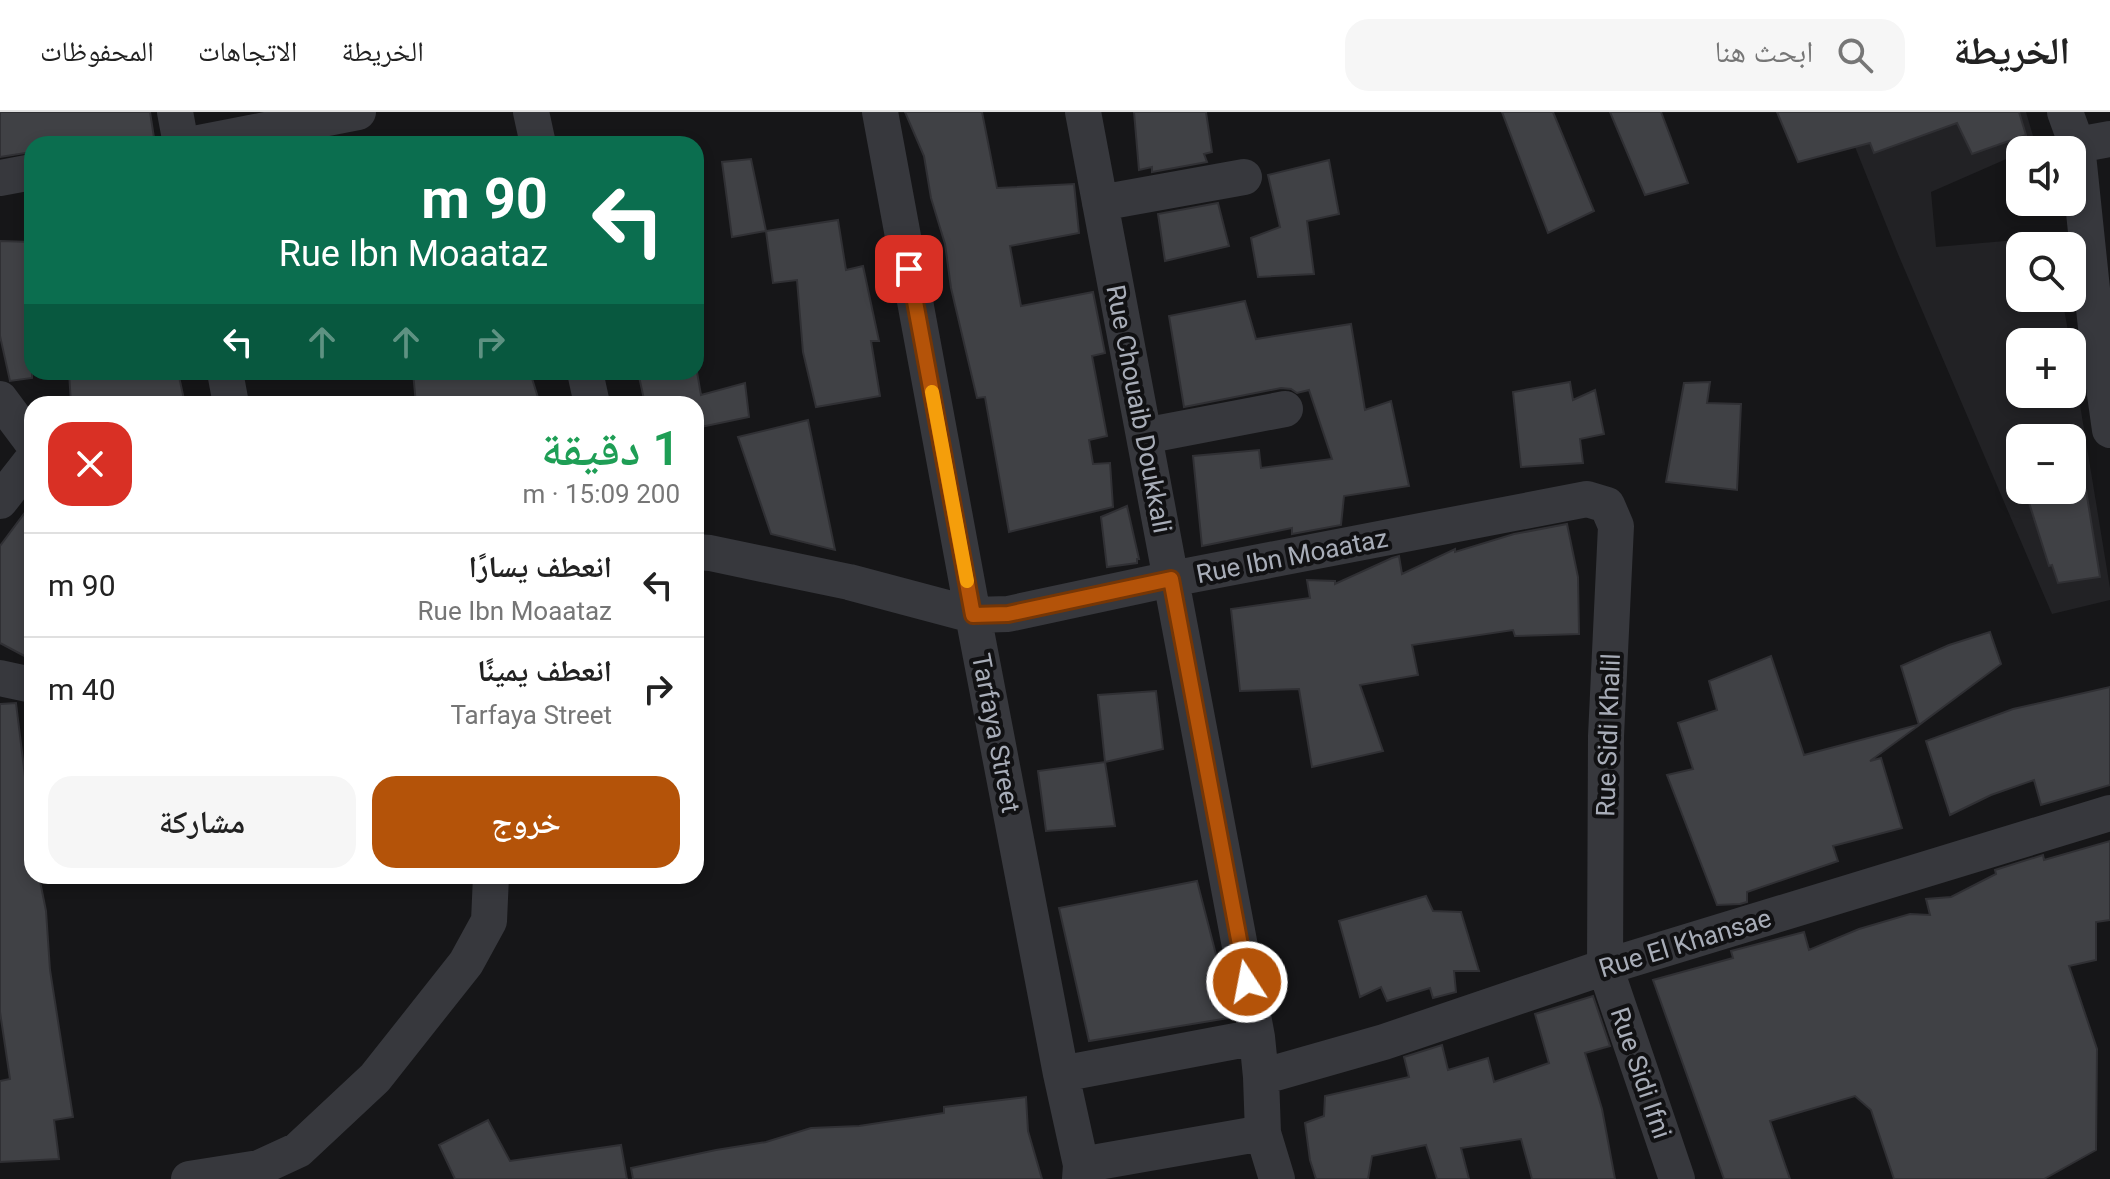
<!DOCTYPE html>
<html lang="ar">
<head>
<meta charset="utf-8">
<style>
	body { margin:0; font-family:Roboto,"Noto Naskh Arabic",sans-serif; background:#f6f6f6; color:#222; direction:rtl; height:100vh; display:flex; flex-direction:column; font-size:30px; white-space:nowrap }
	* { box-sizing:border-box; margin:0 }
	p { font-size:26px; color:#767676 }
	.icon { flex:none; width:44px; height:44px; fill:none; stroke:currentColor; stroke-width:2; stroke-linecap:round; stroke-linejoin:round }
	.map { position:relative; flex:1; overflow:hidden; direction:ltr }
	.drawer { position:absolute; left:24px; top:284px; width:680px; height:488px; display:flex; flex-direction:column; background:#fff; border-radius:24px; box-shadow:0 4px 12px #0003; direction:rtl }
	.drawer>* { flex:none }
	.hud { position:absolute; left:24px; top:24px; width:680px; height:244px; border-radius:24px; box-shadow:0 4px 12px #0003; direction:rtl; background:#0b6e4f; color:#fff; overflow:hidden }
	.tools { position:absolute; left:2006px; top:24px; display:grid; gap:16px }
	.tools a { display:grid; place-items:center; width:80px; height:80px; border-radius:16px; background:#fff; box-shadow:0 4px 12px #0003; font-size:40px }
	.pin { position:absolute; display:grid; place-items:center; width:68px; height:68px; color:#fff; margin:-34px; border-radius:16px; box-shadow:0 4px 12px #0006 }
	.me { position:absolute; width:88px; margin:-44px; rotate:349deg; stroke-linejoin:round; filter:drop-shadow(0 0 6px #0008) }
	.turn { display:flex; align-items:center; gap:28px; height:168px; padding:0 24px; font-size:36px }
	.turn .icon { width:104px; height:104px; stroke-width:2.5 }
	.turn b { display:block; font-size:56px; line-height:68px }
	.lanes { display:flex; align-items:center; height:76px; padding:0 24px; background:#0003; justify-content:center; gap:40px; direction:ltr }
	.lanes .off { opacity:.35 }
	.round { display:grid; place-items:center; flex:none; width:84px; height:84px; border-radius:24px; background:#f6f6f6 }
	.summary { display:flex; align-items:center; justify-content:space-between; height:136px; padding:0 24px }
	h1 { font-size:48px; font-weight:600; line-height:60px; color:#1e9e55 }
	.cta { display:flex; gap:16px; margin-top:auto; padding:16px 24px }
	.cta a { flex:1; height:92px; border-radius:24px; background:#b45309; color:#fff; font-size:32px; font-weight:600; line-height:92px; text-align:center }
	.cta a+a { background:#f6f6f6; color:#222 }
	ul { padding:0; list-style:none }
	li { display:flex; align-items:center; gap:24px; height:104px; padding:0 24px; border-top:2px solid #e0e0e0 }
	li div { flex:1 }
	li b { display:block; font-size:30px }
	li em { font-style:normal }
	header { display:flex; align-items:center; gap:48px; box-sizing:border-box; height:112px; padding:0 40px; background:#fff; border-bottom:2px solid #e0e0e0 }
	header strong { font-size:38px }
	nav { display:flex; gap:44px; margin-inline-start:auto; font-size:28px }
	.search { width:560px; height:72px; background:#f6f6f6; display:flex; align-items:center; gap:20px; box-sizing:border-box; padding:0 28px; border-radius:24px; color:#767676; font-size:30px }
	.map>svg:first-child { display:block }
	.built { fill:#222225; fill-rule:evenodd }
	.building { fill:#404145; stroke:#303034; stroke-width:2 }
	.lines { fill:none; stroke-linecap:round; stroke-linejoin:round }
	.minor { stroke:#37383d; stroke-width:36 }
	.route-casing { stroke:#753606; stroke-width:20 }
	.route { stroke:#b45309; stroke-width:14 }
	.slow { stroke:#f59e0b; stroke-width:14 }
	.labels { text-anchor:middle; stroke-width:8; stroke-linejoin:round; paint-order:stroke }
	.street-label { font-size:26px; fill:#a8adb8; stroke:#111113 }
</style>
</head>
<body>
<header>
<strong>الخريطة</strong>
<div class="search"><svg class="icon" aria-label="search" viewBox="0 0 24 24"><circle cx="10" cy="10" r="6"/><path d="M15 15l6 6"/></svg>ابحث هنا</div>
<nav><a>الخريطة</a><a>الاتجاهات</a><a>المحفوظات</a></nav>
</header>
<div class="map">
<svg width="2110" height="1067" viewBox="0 0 2110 1067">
	<rect width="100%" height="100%" fill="#161618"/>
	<path class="built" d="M1841,0H2026L2036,34L2027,38H2020V41L1931,80L1936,135L2052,125L2054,134H2020V186H2062L2070,230H2020V282H2072V244L2110,476V488L2052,502L1898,142ZM2020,326H2072V378H2020Z"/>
	<path class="building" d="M0,0H150L155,32H32V40L0,45Z
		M905,0H982L997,76L1074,72L1079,121L1010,134L1021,194L1093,180L1105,241L1092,244L1107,324L1089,328L1093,352L1110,351L1113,395L1009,420L985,285L977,286L951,176L945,132L931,86L924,44Z
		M1134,0H1206L1212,40L1204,42L1207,50L1152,60V55L1139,58Z
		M1502,0H1553L1594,99L1548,121Z
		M1610,0H1661L1688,71L1645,83Z
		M1777,0H2019L2026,23L1972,42L1957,11L1874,41L1870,31L1798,50Z
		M751,47L766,119L732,125L722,50Z
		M1329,48L1339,102L1307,109L1314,162L1258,165L1251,126L1280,115L1268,63Z
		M1218,91L1229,134L1165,149L1158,102Z
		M838,108L846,158L863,154L879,229H871L880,284L816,295L803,240L797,168L773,171L766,119Z
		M0,129L32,130V266L10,269L0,224Z
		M1245,189L1256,227L1351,212L1365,298L1391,289L1409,374L1344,384L1341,413L1292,422V416L1202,434L1193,344L1259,338L1261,356L1332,347L1309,278L1297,281L1291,277L1281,276L1184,295L1169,204Z
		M69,260H178L185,292H71Z
		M413,260H530L540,292H416Z
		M638,260H697L701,283L745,271L749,305L696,316V292H645Z
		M1570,270L1573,288L1595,278L1604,322L1580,327L1583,351L1521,355L1513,280Z
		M1710,270L1707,291L1741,292L1737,378L1666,370L1684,271Z
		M808,308L835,438L771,422L738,325Z
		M2025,378H2086L2100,465L2058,471L2052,453L2049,454Z
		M32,391V548L0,531V434Z
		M1127,394L1139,447H1137V451L1107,455L1101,405Z
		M1567,412L1578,465L1579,522L1515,524L1513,518L1412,533L1418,563L1360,573L1383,639L1312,655L1299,577L1240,579L1231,497L1310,486L1307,468L1335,469V472L1392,446L1399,444L1402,462L1455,437V440L1514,422Z
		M1990,520L2001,552L1919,613L1901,554L1949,533Z
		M1771,544L1804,643L1917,613L1918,614L1870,649L1881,646L1902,716L1833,734L1838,749L1747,780V790L1740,792L1717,793L1667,663L1693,657L1678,611L1717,598L1709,569Z
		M2110,575V673L2041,693L2034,668L1991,683L1950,703L1926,629L2013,597Z
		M1156,579L1163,637L1105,650L1098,583Z
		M16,591L32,722V764H39L46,799L50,858L73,1005L54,1008L59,1047L0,1050V969L10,967L0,900V592Z
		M1105,650L1115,714L1046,719L1038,659Z
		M2110,729V808L2096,810V848L2069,854L2097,937L2096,1038L2044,1067H1894L1871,998L1855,984L1770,1009L1790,1067H1724L1653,868L1733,846L1731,839L1804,820L1809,838L1859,817L1910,802L1930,803L1926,787L1951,785L1996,762L1995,758L2043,743L2044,748Z
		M1197,769L1221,862L1229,906L1089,929L1059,796Z
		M1426,784L1433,799L1461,800L1479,859H1454L1456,880L1433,886L1430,876L1387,889L1381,875L1360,885L1339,809Z
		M1593,884L1610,934L1585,941L1602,997L1615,1067H1532L1521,1027L1461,1036L1469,1067H1437L1426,1033L1372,1044L1368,1067H1316L1310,1048L1305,1011L1324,1004L1325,984L1409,965L1404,945L1442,933L1448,958L1488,946L1494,970L1549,951L1535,902Z
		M1026,985L1028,1019L1042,1067H633L631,1056L716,1038L766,1030L811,1016L859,1014L944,1001V995Z
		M488,1008L510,1049L621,1033L627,1067H455L439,1033Z"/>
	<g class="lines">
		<path class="minor" d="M175,0L181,32
			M531,0L538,32
			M880,0L973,503L1061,962L1081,1053L1080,1067
			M1083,0L1257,925L1261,965L1263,1021L1277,1067
			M2065,0L2077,33L2097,225L2110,318
			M194,32L358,0
			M2077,33L2110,27
			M0,66L32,60
			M1100,91L1244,65
			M225,260L231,292
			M585,260L592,292
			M0,287L32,330
			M1144,324L1285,297
			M0,389L32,348
			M696,440L710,441L849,470L973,503L1008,502L1171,467L1587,387L1607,393L1616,414L1606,624L1605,855L1677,1067
			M0,566L32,573
			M1061,962L1257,925
			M1261,965L1384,930L1605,855L2110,701
			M1081,1053L1263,1021
			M189,1067L259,1056L298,1038L375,966L466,851L489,809L491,764"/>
	</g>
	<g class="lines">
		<defs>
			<path id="route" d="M909,157L973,503L1008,502L1171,467L1247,870"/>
		</defs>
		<use href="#route" class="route-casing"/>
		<use href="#route" class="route"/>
		<path class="slow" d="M932,280L967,469"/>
	</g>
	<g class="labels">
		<g class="street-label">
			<text transform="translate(1139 297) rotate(79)" y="9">Rue Chouaib Doukkali</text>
			<text transform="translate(1292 444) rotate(-11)" y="9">Rue Ibn Moaataz</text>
			<text transform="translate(996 621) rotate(79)" y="9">Tarfaya Street</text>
			<text transform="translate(1608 623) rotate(-88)" y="9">Rue Sidi Khalil</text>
			<text transform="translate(1685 831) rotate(-17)" y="9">Rue El Khansae</text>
			<text transform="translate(1641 961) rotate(71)" y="9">Rue Sidi Ifni</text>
		</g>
	</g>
</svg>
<div class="tools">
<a><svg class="icon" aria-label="sound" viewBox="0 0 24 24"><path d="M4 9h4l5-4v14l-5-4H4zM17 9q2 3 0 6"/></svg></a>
<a><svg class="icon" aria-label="search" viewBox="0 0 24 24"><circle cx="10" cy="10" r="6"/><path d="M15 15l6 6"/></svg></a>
<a>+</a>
<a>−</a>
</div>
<div class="pin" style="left:909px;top:157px;background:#d93025"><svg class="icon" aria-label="arrive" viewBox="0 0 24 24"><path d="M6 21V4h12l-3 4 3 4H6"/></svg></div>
<svg class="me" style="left:1247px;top:870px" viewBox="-20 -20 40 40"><circle r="17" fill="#b45309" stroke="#fff" stroke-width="3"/><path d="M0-11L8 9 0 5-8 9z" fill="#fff"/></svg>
<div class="hud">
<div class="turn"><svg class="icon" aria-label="left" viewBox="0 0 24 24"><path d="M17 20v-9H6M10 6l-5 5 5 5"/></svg><div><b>90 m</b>Rue Ibn Moaataz</div></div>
<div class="lanes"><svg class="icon" aria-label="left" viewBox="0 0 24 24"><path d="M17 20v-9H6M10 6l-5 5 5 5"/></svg><svg class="icon off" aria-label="ahead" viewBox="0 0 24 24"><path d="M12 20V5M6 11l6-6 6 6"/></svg><svg class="icon off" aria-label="ahead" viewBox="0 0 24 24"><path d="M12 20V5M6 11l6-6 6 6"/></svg><svg class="icon off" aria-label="right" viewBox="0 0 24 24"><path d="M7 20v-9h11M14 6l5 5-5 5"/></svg></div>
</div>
<section class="drawer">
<div class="summary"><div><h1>1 دقيقة</h1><p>200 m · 15:09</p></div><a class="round" style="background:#d93025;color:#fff"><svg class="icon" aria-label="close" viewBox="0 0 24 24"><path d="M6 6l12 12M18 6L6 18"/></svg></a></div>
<ul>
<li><svg class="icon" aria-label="left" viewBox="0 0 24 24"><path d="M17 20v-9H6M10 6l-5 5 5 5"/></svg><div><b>انعطف يسارًا</b><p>Rue Ibn Moaataz</p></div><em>90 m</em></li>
<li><svg class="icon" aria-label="right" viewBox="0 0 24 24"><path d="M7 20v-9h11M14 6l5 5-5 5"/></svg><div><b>انعطف يمينًا</b><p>Tarfaya Street</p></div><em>40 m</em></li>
</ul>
<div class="cta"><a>خروج</a><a>مشاركة</a></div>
</section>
</div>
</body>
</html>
